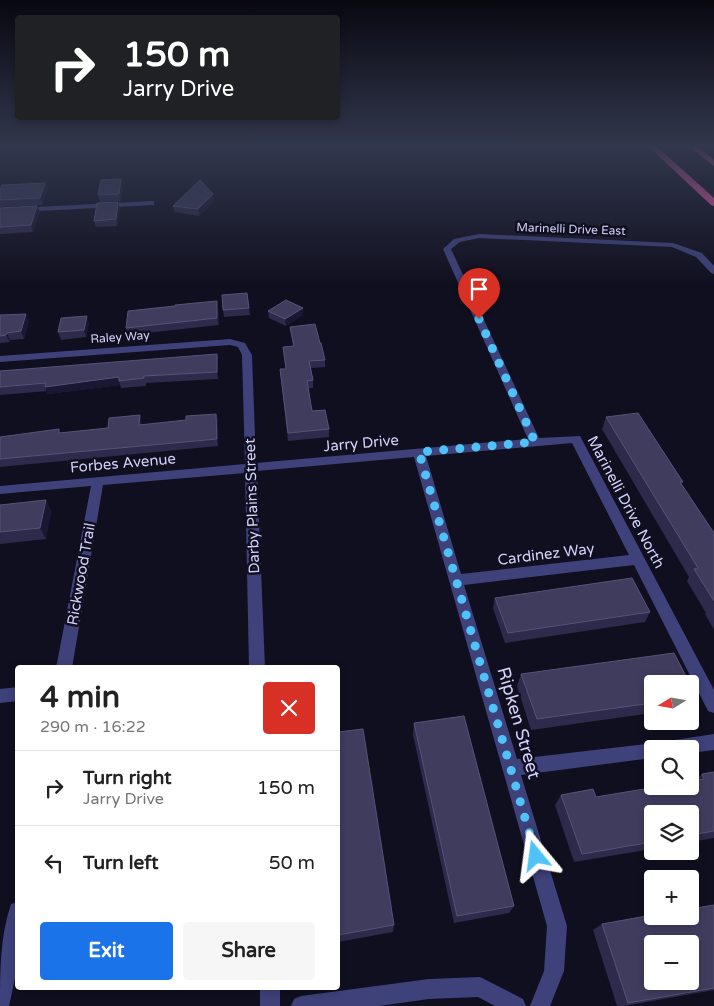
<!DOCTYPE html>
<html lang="en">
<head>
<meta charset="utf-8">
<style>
	body { margin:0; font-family:"Varela Round",sans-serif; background:#f6f6f6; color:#222; height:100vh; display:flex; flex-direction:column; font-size:19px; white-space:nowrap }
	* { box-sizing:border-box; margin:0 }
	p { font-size:16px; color:#767676 }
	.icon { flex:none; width:28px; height:28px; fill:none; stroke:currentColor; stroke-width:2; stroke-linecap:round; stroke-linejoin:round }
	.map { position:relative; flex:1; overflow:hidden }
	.side { position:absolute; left:15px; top:665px; width:325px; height:325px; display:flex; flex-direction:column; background:#fff; border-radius:5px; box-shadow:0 2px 8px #0003 }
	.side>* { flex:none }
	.top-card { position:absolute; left:15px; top:15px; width:325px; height:105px; border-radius:5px; box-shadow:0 2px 8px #0003; background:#202124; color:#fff; overflow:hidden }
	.needle { width:32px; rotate:259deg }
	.tools { position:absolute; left:644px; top:675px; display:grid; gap:10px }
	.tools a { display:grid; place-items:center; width:55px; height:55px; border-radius:5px; background:#fff; box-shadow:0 2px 8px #0003; font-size:25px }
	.pin { position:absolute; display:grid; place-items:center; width:42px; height:42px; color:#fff; margin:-51px -21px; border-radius:50% 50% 50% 0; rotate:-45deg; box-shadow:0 0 5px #0007 }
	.pin .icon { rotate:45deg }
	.me { position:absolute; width:55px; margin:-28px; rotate:344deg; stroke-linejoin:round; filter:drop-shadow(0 0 4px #0008) }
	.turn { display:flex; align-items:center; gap:18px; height:105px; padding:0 25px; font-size:22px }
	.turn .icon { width:65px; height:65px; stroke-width:2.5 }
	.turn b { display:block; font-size:35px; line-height:42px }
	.round { display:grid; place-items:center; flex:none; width:52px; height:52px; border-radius:5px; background:#f6f6f6 }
	.headline { display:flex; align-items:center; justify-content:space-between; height:85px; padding:0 25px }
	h1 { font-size:30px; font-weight:800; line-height:38px }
	.cta { display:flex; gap:10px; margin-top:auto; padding:10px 25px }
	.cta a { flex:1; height:58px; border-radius:5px; background:#1a73e8; color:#fff; font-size:20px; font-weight:800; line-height:58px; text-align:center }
	.cta a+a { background:#f6f6f6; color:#222 }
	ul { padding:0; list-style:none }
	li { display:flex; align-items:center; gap:15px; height:75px; padding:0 25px; border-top:1px solid #e0e0e0 }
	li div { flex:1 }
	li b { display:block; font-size:19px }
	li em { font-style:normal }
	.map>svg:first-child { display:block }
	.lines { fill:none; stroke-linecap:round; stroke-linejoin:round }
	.minor { fill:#3e417a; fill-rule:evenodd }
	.highway { fill:#ef58ad; fill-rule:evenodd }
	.wall { fill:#2d2a4b }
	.shaded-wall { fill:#1a1732 }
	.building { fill:#3f3c5e; stroke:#565377; fill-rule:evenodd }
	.route { stroke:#4fc3f7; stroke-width:9; stroke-dasharray:0 16.2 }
	.labels { text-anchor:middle; stroke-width:5; stroke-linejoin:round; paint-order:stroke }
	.far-street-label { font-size:12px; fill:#d2d1fb; stroke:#100f1f }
	.street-label { font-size:15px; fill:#d2d1fb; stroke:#100f1f }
	.near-street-label { font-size:18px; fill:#d2d1fb; stroke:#100f1f }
</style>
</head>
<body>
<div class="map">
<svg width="714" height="1006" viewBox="0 0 714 1006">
	<rect width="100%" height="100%" fill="#100f1f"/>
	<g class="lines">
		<path class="minor" d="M151,201H154V205L0,213V209Z
			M479,234L673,243L702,253L714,266V274L711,273L696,257L672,247L479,238L460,242L451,249L539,438L580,436L714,690V713L708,711L634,565L464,585L517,759L655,743L714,734V750L690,753V749H652V758L521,775L567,926L564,971L550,1006H530L544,971L547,926L414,457L257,471L265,668H249L245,473L103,485L72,668H56L91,486L0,494V486L245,464L242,355L238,347L230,345L0,362V356L230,339L245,343L252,355L256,463L528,439L443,249L454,239ZM572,443L629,555L461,574L426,456Z
			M18,687V701L0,703V689Z
			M18,902V965L9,1006H0C0,972 0,936 11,904Z
			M480,977L523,999L526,1006H495L478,997L429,999L379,1006H291L294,999L301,996L429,979Z
			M260,988H280V1006H260Z"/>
		<path class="highway" d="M647,145H655L714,198V206L711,205Z
			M687,145H696L714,160V166Z"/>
	</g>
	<path class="wall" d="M45,183L48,189L42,205L0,207V190Z
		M123,185L121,201L100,202L98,195Z
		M213,194L214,201L199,216L175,212L173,206Z
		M118,202L120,209L117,226L96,227L94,221Z
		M37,206L40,213L33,232L0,234V208Z
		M247,293L250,315L224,317L223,310Z
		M218,308L219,325L128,335L126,328Z
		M303,308V315L286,326L269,318L268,311Z
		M0,315L29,321L24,339L10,340V342L0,343Z
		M89,323L86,337L61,340L58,332Z
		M290,327L320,343L325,360V367L311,368L313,380V388H308L312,411L329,429V437L288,441L280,369H286L293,346Z
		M217,354L218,361V379L146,383V386L121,388L120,385L48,394L47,391L0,395V371Z
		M216,414L218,421V446L0,467V437L61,433L108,428L142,423V425L186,420Z
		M606,417L683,482L681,484L714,533V630L705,614L706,613L687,581L689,577L602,429Z
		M46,500L51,511L46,539L0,544V505Z
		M495,598L650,612L645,622L505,643L493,608Z
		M521,674L652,684V713L531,730L517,686Z
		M690,685L696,697L690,704Z
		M414,723L514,906L509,913L454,923L413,735Z
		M338,732L394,925L393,932L338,942Z
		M714,772V838L690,842V814H652V849L574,862L555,805L561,795L596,797L695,781L702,774Z
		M714,905V990L624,1006H617L593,930L602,924Z"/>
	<path class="shaded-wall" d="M121,179L123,185L121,201L119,194Z
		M45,183L48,189L42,205L40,198Z
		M213,194L214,201L199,216L198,209Z
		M118,202L120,209L117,226L116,219Z
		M37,206L40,213L33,232L31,225Z
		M217,301L218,308L219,325L217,318Z
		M303,308V315L286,326L285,319Z
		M26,314L29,321L24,339L21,331Z
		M87,316L89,323L86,337L84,330Z
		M7,333L10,340V342L6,335Z
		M217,354L218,361V379L217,372Z
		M119,377V381L120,385L48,394L45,387Z
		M216,414L218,421V446L217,439Z
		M140,415L142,423L141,432L139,425Z
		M46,500L51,511L46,539L40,528Z"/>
	<path class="building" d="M121,179L119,194L98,195L101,180Z
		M200,180L213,194L198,209L173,206Z
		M45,183L40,198L0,200V190L2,185Z
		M118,202L116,219L94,221L97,203Z
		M37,206L31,225L0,227V208Z
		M247,293L249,308L223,310L222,295Z
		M286,300L303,308L285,319L268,311Z
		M217,301V318L126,328L128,311L175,306V305Z
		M26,314L21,331L7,333L6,335L0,336V315Z
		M87,316L84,330L58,332L61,318Z
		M315,324L320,343H321L325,360L309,361L313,380L307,381L312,411L325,410L329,429L288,433L280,369H286L283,347L294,346L290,327Z
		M217,354V372L144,376V378L119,381V377L45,387L46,383L0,387V371Z
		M638,413L683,482H680L714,533V601L694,569L698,568L606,417Z
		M216,414L217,439L0,459V437L59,429V433L108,428L109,418L140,415L139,425L186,420V416Z
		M46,500L40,528L0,532V505Z
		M632,578L650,612L508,633L495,598Z
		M674,653L690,684H652V703L537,719L521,674Z
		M690,685L696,697L690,698Z
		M464,716L514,906L457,916L414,723Z
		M363,729L394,925L338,935V732Z
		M714,772V831L690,835V814H652V842L582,854L561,795L593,789L596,797L662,786H690V782L704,779L702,774Z
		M714,905V988L628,1003L602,924L652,915V916H690V909ZM652,944H690V981H652Z"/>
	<linearGradient id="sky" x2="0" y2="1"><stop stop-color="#090811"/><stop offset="0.51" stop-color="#31374d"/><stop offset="1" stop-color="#31374d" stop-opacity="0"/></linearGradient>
	<rect width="714" height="286" fill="url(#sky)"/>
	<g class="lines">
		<path class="route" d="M479,319L535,442L419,452L536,856"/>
	</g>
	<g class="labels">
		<g class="far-street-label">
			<text transform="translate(571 229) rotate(2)" y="4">Marinelli Drive East</text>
			<text transform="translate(120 337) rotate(-4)" y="4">Raley Way</text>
		</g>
		<g class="street-label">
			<text transform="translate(361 443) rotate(-5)" y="5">Jarry Drive</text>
			<text transform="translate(123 463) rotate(-5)" y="5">Forbes Avenue</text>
			<text transform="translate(626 502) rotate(62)" y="5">Marinelli Drive North</text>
			<text transform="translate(252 506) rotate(-92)" y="5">Darby Plains Street</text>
			<text transform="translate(546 554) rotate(-7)" y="5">Cardinez Way</text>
			<text transform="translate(81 574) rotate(-80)" y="5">Rickwood Trail</text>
		</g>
		<g class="near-street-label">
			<text transform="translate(519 723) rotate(74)" y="6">Ripken Street</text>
		</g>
	</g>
</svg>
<div class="tools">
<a><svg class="needle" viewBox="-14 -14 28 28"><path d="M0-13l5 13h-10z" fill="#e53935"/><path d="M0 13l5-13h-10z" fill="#767676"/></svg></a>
<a><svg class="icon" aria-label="search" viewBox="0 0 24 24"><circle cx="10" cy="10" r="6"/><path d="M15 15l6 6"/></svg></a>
<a><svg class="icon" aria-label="layers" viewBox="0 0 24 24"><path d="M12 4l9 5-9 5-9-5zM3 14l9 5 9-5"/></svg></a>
<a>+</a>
<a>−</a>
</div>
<div class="pin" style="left:479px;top:319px;background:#d93025"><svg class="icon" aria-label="arrive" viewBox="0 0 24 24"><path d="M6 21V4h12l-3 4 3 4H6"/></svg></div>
<svg class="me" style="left:536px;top:856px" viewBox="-20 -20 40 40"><path d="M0-17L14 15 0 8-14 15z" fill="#4fc3f7" stroke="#fff" stroke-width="4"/></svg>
<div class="top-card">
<div class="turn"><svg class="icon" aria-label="right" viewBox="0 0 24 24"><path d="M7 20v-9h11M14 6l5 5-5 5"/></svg><div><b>150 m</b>Jarry Drive</div></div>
</div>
<section class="side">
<div class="headline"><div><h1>4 min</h1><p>290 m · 16:22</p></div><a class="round" style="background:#d93025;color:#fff"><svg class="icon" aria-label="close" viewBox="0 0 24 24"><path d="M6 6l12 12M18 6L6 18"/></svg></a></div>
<ul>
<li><svg class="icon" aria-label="right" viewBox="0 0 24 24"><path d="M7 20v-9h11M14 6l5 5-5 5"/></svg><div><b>Turn right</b><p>Jarry Drive</p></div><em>150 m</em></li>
<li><svg class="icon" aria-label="left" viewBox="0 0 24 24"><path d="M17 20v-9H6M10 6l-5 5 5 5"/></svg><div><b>Turn left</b></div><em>50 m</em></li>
</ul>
<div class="cta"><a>Exit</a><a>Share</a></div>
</section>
</div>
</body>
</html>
